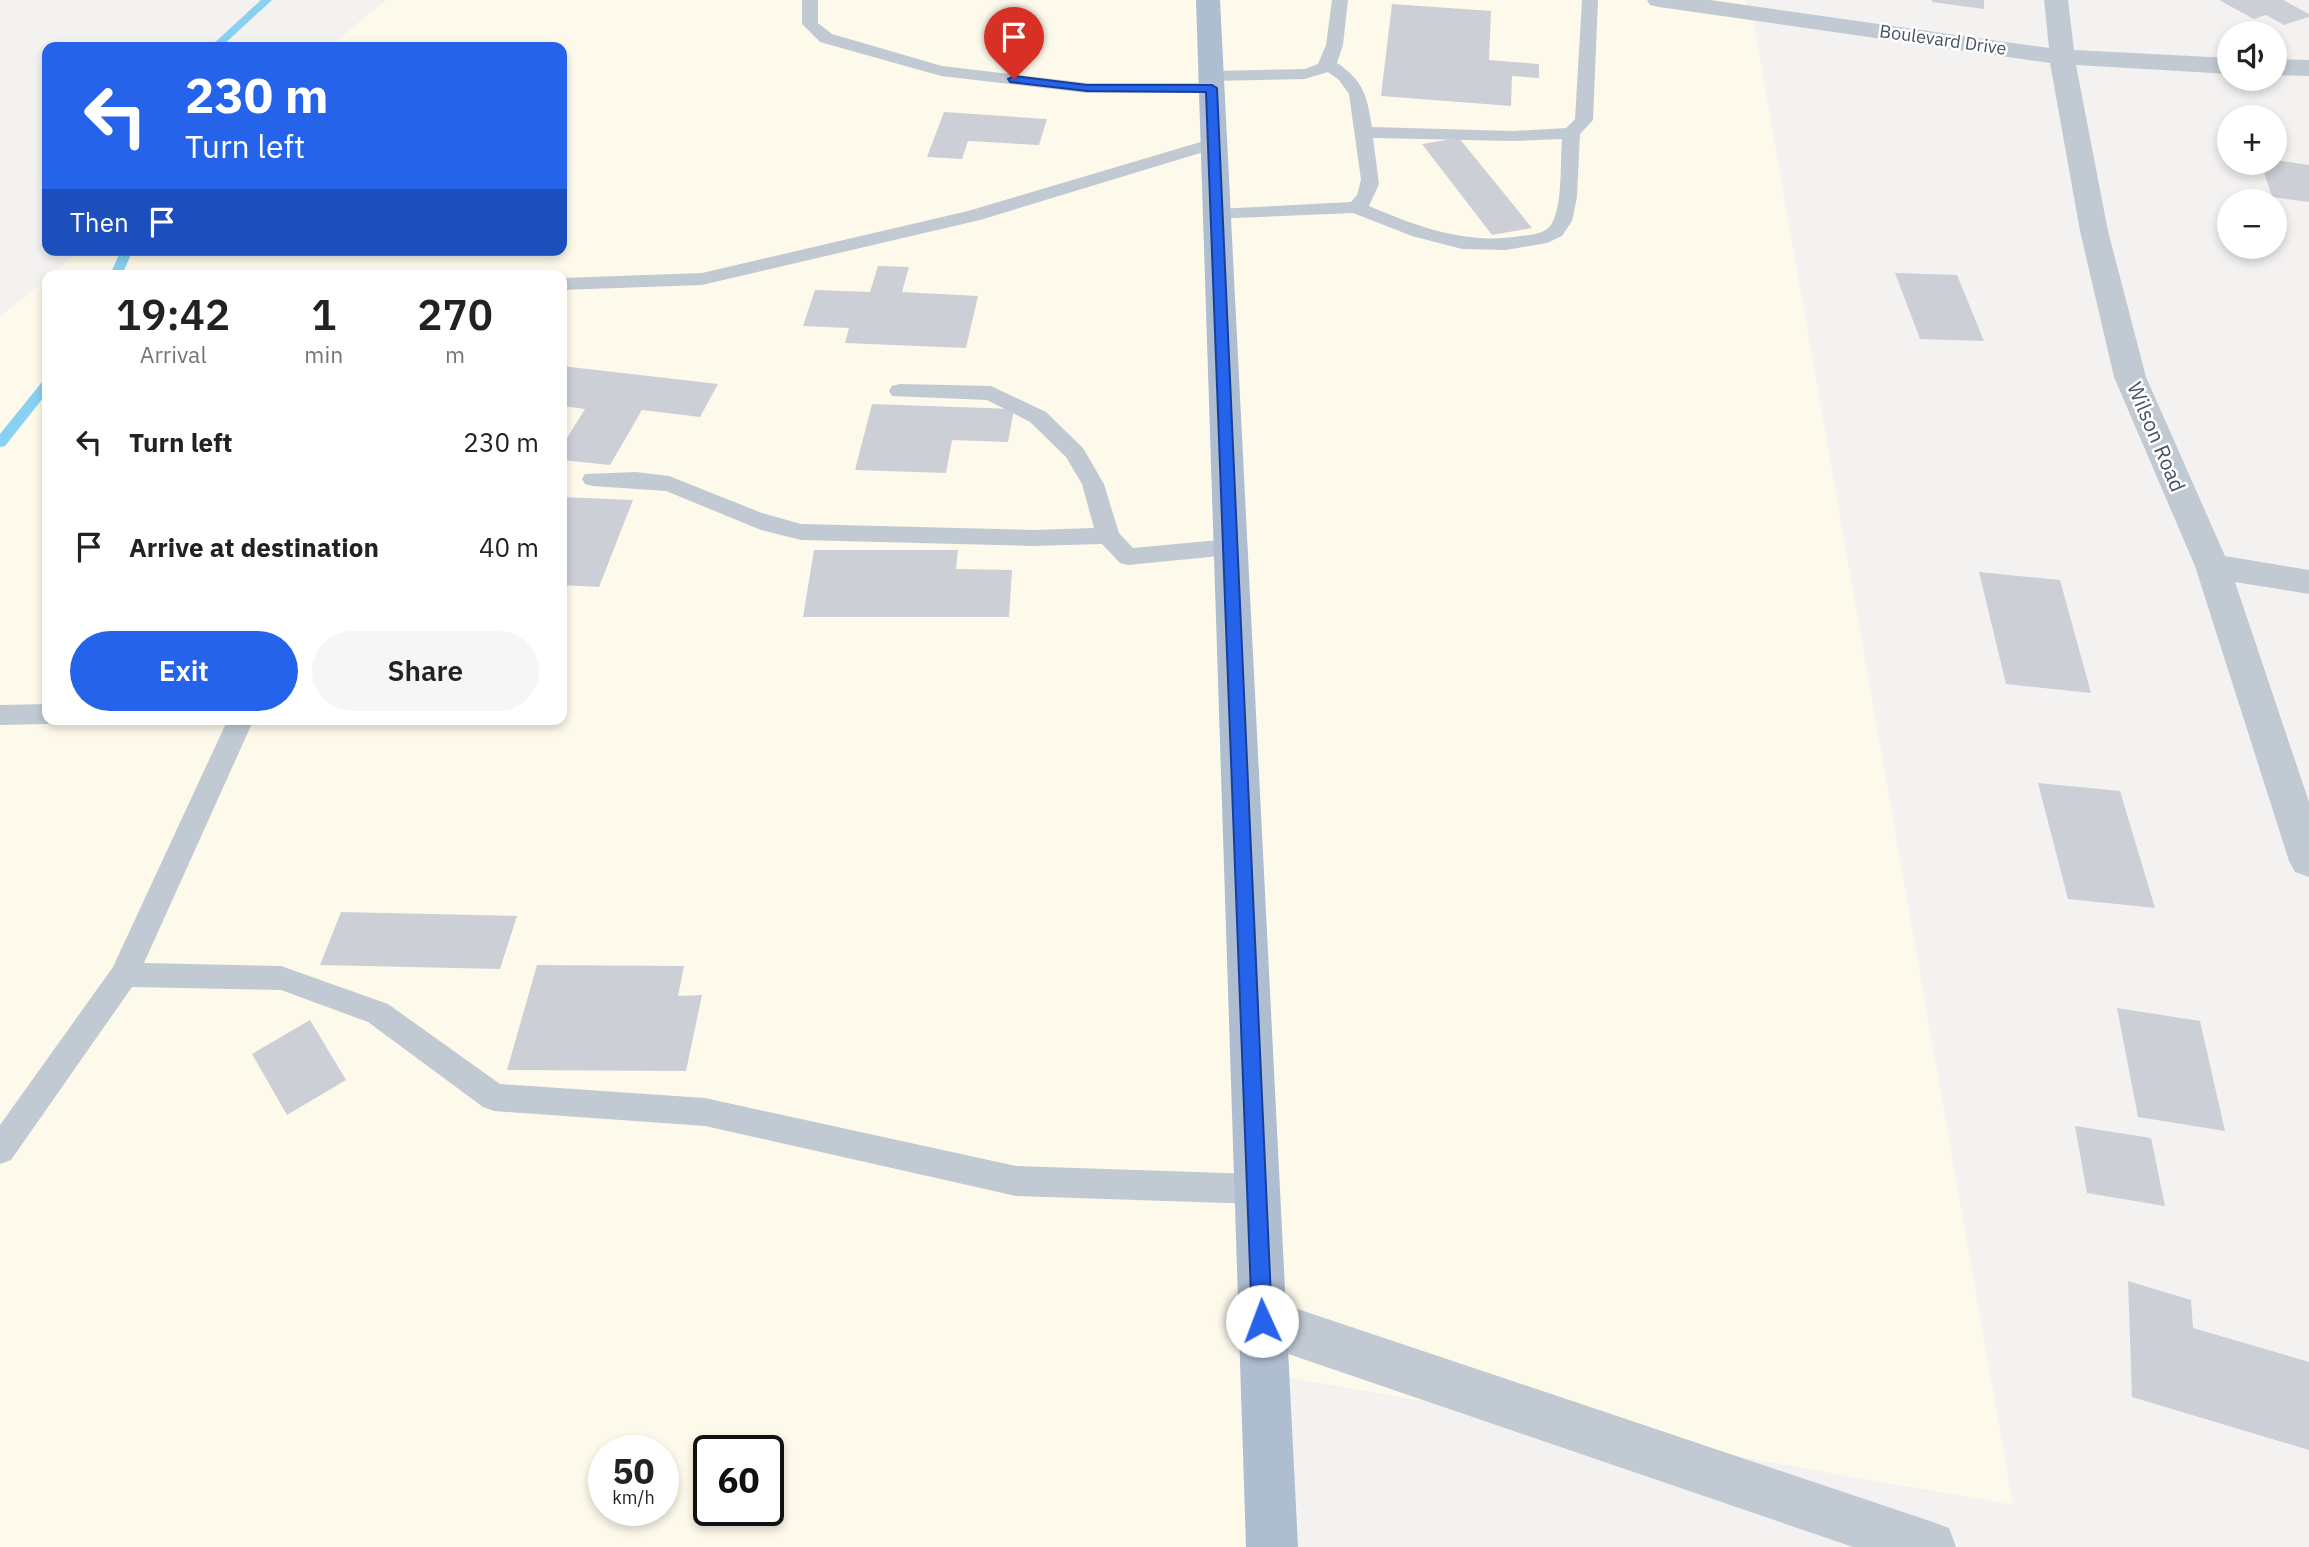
<!DOCTYPE html>
<html lang="en">
<head>
<meta charset="utf-8">
<style>
	body { margin:0; font-family:"IBM Plex Sans",sans-serif; background:#f6f6f6; color:#222; height:100vh; display:flex; flex-direction:column; font-size:26px; white-space:nowrap }
	* { box-sizing:border-box; margin:0 }
	p { font-size:23px; color:#767676 }
	.icon { flex:none; width:38px; height:38px; fill:none; stroke:currentColor; stroke-width:2; stroke-linecap:round; stroke-linejoin:round }
	.map { position:relative; flex:1; overflow:hidden }
	.side { position:absolute; left:42px; top:270px; width:525px; height:455px; display:flex; flex-direction:column; background:#fff; border-radius:14px; box-shadow:0 4px 10px #0003 }
	.side>* { flex:none }
	.guide { position:absolute; left:42px; top:42px; width:525px; height:214px; border-radius:14px; box-shadow:0 4px 10px #0003; background:#2563eb; color:#fff; overflow:hidden }
	.tools { position:absolute; left:2217px; top:21px; display:grid; gap:14px }
	.tools a { display:grid; place-items:center; width:70px; height:70px; border-radius:50%; background:#fff; box-shadow:0 4px 10px #0003; font-size:35px }
	.speed { position:absolute; left:588px; top:1435px; display:flex; gap:14px; font-size:35px; font-weight:700; text-align:center }
	.speed>* { display:grid; place-content:center; width:91px; height:91px; border-radius:50%; background:#fff; box-shadow:0 4px 10px #0003; line-height:1 }
	.speed small { font-size:18px; font-weight:400 }
	.speed .limit { border:4px solid #111; border-radius:10px; background:#fff; color:#111 }
	.pin { position:absolute; display:grid; place-items:center; width:60px; height:60px; color:#fff; margin:-72px -30px; border-radius:50% 50% 50% 0; rotate:-45deg; box-shadow:0 0 7px #0007 }
	.pin .icon { rotate:45deg }
	.me { position:absolute; width:77px; margin:-38px; rotate:358deg; stroke-linejoin:round; filter:drop-shadow(0 0 5px #0008) }
	.turn { display:flex; align-items:center; gap:24px; height:147px; padding:0 28px; font-size:32px }
	.turn .icon { width:91px; height:91px; stroke-width:2.5 }
	.turn b { display:block; font-size:49px; line-height:60px }
	.then { display:flex; align-items:center; height:66px; padding:0 28px; background:#0003; gap:14px; font-size:26px }
	.eta { display:flex; justify-content:space-evenly; align-items:center; height:119px; text-align:center }
	.eta b { font-size:42px; font-weight:600; line-height:49px }
	.cta { display:flex; gap:14px; margin-top:auto; padding:14px 28px }
	.cta a { flex:1; height:80px; border-radius:42px; background:#2563eb; color:#fff; font-size:28px; font-weight:600; line-height:80px; text-align:center }
	.cta a+a { background:#f6f6f6; color:#222 }
	ul { padding:0; list-style:none }
	li { display:flex; align-items:center; gap:21px; height:105px; padding:0 28px }
	li div { flex:1 }
	li b { display:block; font-size:26px }
	li em { font-style:normal }
	.map>svg:first-child { display:block }
	.commercial { fill:#fdfaeb; fill-rule:evenodd }
	.lines { fill:none; stroke-linecap:round; stroke-linejoin:round }
	.stream { fill:#89d1f2; fill-rule:evenodd }
	.building { fill:#cdcfd7 }
	.lane { fill:#c1cad3; fill-rule:evenodd }
	.street { fill:#c1cad3; fill-rule:evenodd }
	.primary { fill:#afbdd1; fill-rule:evenodd }
	.route { fill:#2563eb; stroke:#184099; stroke-width:2 }
	.labels { text-anchor:middle; stroke-width:5; stroke-linejoin:round; paint-order:stroke }
	.far-street-label { font-size:18px; fill:#475260; stroke:#fff }
	.street-label { font-size:21px; fill:#475260; stroke:#fff }
</style>
</head>
<body>
<div class="map">
<svg width="2309" height="1547" viewBox="0 0 2309 1547">
	<rect width="100%" height="100%" fill="#f4f1f1"/>
	<path class="commercial" d="M386,0H1745L1754,24L2013,1505L1251,1371L1257,1547H0V317L47,278V719H562V275H51L81,250H562V47H329ZM604,1451H663V1510H604ZM709,1451H768V1510H709Z"/>
	<g class="lines">
		<path class="stream" d="M261,0H272L221,47H210Z
			M121,250H133L122,275H110Z
			M47,381V393L5,446L0,447V434L42,382Z"/>
	</g>
	<path class="building" d="M1932,0H1984V9L1932,2Z
		M2219,0H2283L2309,14V17L2284,25L2266,15L2254,19Z
		M1392,4L1491,11L1489,60L1539,64V78L1512,76L1511,106L1381,96Z
		M944,112L1047,119L1039,145L968,141L962,159L927,157Z
		M1459,138L1532,228L1492,235L1422,144Z
		M2275,160L2309,165V202L2272,197L2261,163H2275Z
		M878,266L909,267L902,292L978,296L966,348L845,343L849,328L803,326L815,290L870,292Z
		M1895,273L1957,275L1984,341L1920,339Z
		M562,366L718,384L700,417L642,410L610,465L562,460V446L585,409L562,406Z
		M872,404L1014,409L1008,442L952,440L946,473L855,470Z
		M562,497L633,500L599,587L562,585Z
		M814,550H958L956,569L1012,570L1009,617H803Z
		M1979,572L2060,580L2091,693L2006,684Z
		M2038,783L2120,791L2155,908L2068,899Z
		M341,912L517,916L500,969L320,965Z
		M537,965L684,966L678,996L702,995L686,1071L507,1070Z
		M2117,1008L2200,1021L2225,1131L2138,1117Z
		M310,1020L346,1080L287,1115L252,1054Z
		M2075,1126L2151,1138L2165,1206L2087,1193Z
		M2128,1281L2191,1300L2193,1328L2309,1362V1450L2132,1397Z"/>
	<g class="lines">
		<path class="lane" d="M802,0H818V23L832,34L942,66L1087,83H1212L1221,88L1212,93H1087L941,76L820,42L802,24Z
			M1332,0H1348L1343,45L1337,63C1364,81 1367,96 1372,127L1513,131L1566,128L1575,119L1582,0H1598L1593,120L1580,134L1577,197L1572,221L1562,236L1547,243L1506,250L1462,249L1412,236L1353,213L1210,219L1207,215L1210,211L1217,209L1351,202L1357,195L1361,180L1349,94L1339,80L1328,72L1305,79L1211,81L1202,76L1211,71L1305,69L1318,64L1326,45ZM1373,138L1513,141L1562,139C1560,161 1563,207 1551,225C1544,234 1531,235 1521,236C1467,245 1418,227 1369,206L1379,184Z
			M1214,138L1223,143L1220,147L980,220L702,285L562,290V278L702,273L968,211Z
			M900,384L991,386L1046,412L1083,448L1104,484L1119,533L1133,548L1230,539L1238,541L1242,547L1238,553L1230,555L1128,565L1120,563L1102,544L1033,546L801,540L761,530L666,491L593,486L585,484L582,479L585,474L636,472L669,476L762,513L801,524L1033,530L1094,528L1082,484L1066,457L1030,422L987,400L892,396L889,391L892,386Z
			M47,704V719L56,721L47,724L0,725V705Z
			M228,719H254L144,963L281,966L388,1004L500,1084L705,1098L1016,1166L1256,1174L1267,1179L1272,1189L1267,1199L1256,1204L1016,1196L705,1126L494,1111L483,1107L368,1022L281,990L132,987L11,1160L0,1164V1125L113,967Z"/>
		<path class="street" d="M1647,0H1710L2049,48L2044,0H2068L2074,50L2230,58V74L2076,65L2108,231L2146,377L2225,556L2309,570V594L2235,582L2309,802V877L2295,872L2289,861L2195,566L2114,377L2080,231L2050,63L1659,7L1650,5Z
			M2275,59L2309,60V76L2275,75Z
			M1262,1297L1930,1521L1949,1528L1956,1547H1853L1262,1345L1245,1338L1238,1321L1245,1304Z"/>
		<path class="primary" d="M1196,0H1220L1298,1547H1246Z"/>
	</g>
	<path class="route" d="M1014,76L1087,85H1212L1217,88L1272,1321L1269,1328L1262,1330L1255,1328L1252,1321L1206,92L1087,91L1010,82L1008,79Z"/>
	<g class="labels">
		<g class="far-street-label">
			<text transform="translate(1943 40) rotate(8)" y="6">Boulevard Drive</text>
		</g>
		<g class="street-label">
			<text transform="translate(2156 437) rotate(67)" y="7">Wilson Road</text>
		</g>
	</g>
</svg>
<div class="tools">
<a><svg class="icon" aria-label="sound" viewBox="0 0 24 24"><path d="M4 9h4l5-4v14l-5-4H4zM17 9q2 3 0 6"/></svg></a>
<a>+</a>
<a>−</a>
</div>
<div class="speed"><div>50<small>km/h</small></div><div class="limit">60</div></div>
<div class="pin" style="left:1014px;top:79px;background:#d93025"><svg class="icon" aria-label="arrive" viewBox="0 0 24 24"><path d="M6 21V4h12l-3 4 3 4H6"/></svg></div>
<svg class="me" style="left:1262px;top:1321px" viewBox="-20 -20 40 40"><circle r="19" fill="#fff"/><path d="M0-13L10 11 0 6-10 11z" fill="#2563eb"/></svg>
<div class="guide">
<div class="turn"><svg class="icon" aria-label="left" viewBox="0 0 24 24"><path d="M17 20v-9H6M10 6l-5 5 5 5"/></svg><div><b>230 m</b>Turn left</div></div>
<div class="then">Then<svg class="icon" aria-label="arrive" viewBox="0 0 24 24"><path d="M6 21V4h12l-3 4 3 4H6"/></svg></div>
</div>
<section class="side">
<div class="eta">
<div><b>19:42</b><p>Arrival</p></div>
<div><b>1</b><p>min</p></div>
<div><b>270</b><p>m</p></div>
</div>
<ul>
<li><svg class="icon" aria-label="left" viewBox="0 0 24 24"><path d="M17 20v-9H6M10 6l-5 5 5 5"/></svg><div><b>Turn left</b></div><em>230 m</em></li>
<li><svg class="icon" aria-label="arrive" viewBox="0 0 24 24"><path d="M6 21V4h12l-3 4 3 4H6"/></svg><div><b>Arrive at destination</b></div><em>40 m</em></li>
</ul>
<div class="cta"><a>Exit</a><a>Share</a></div>
</section>
</div>
</body>
</html>
